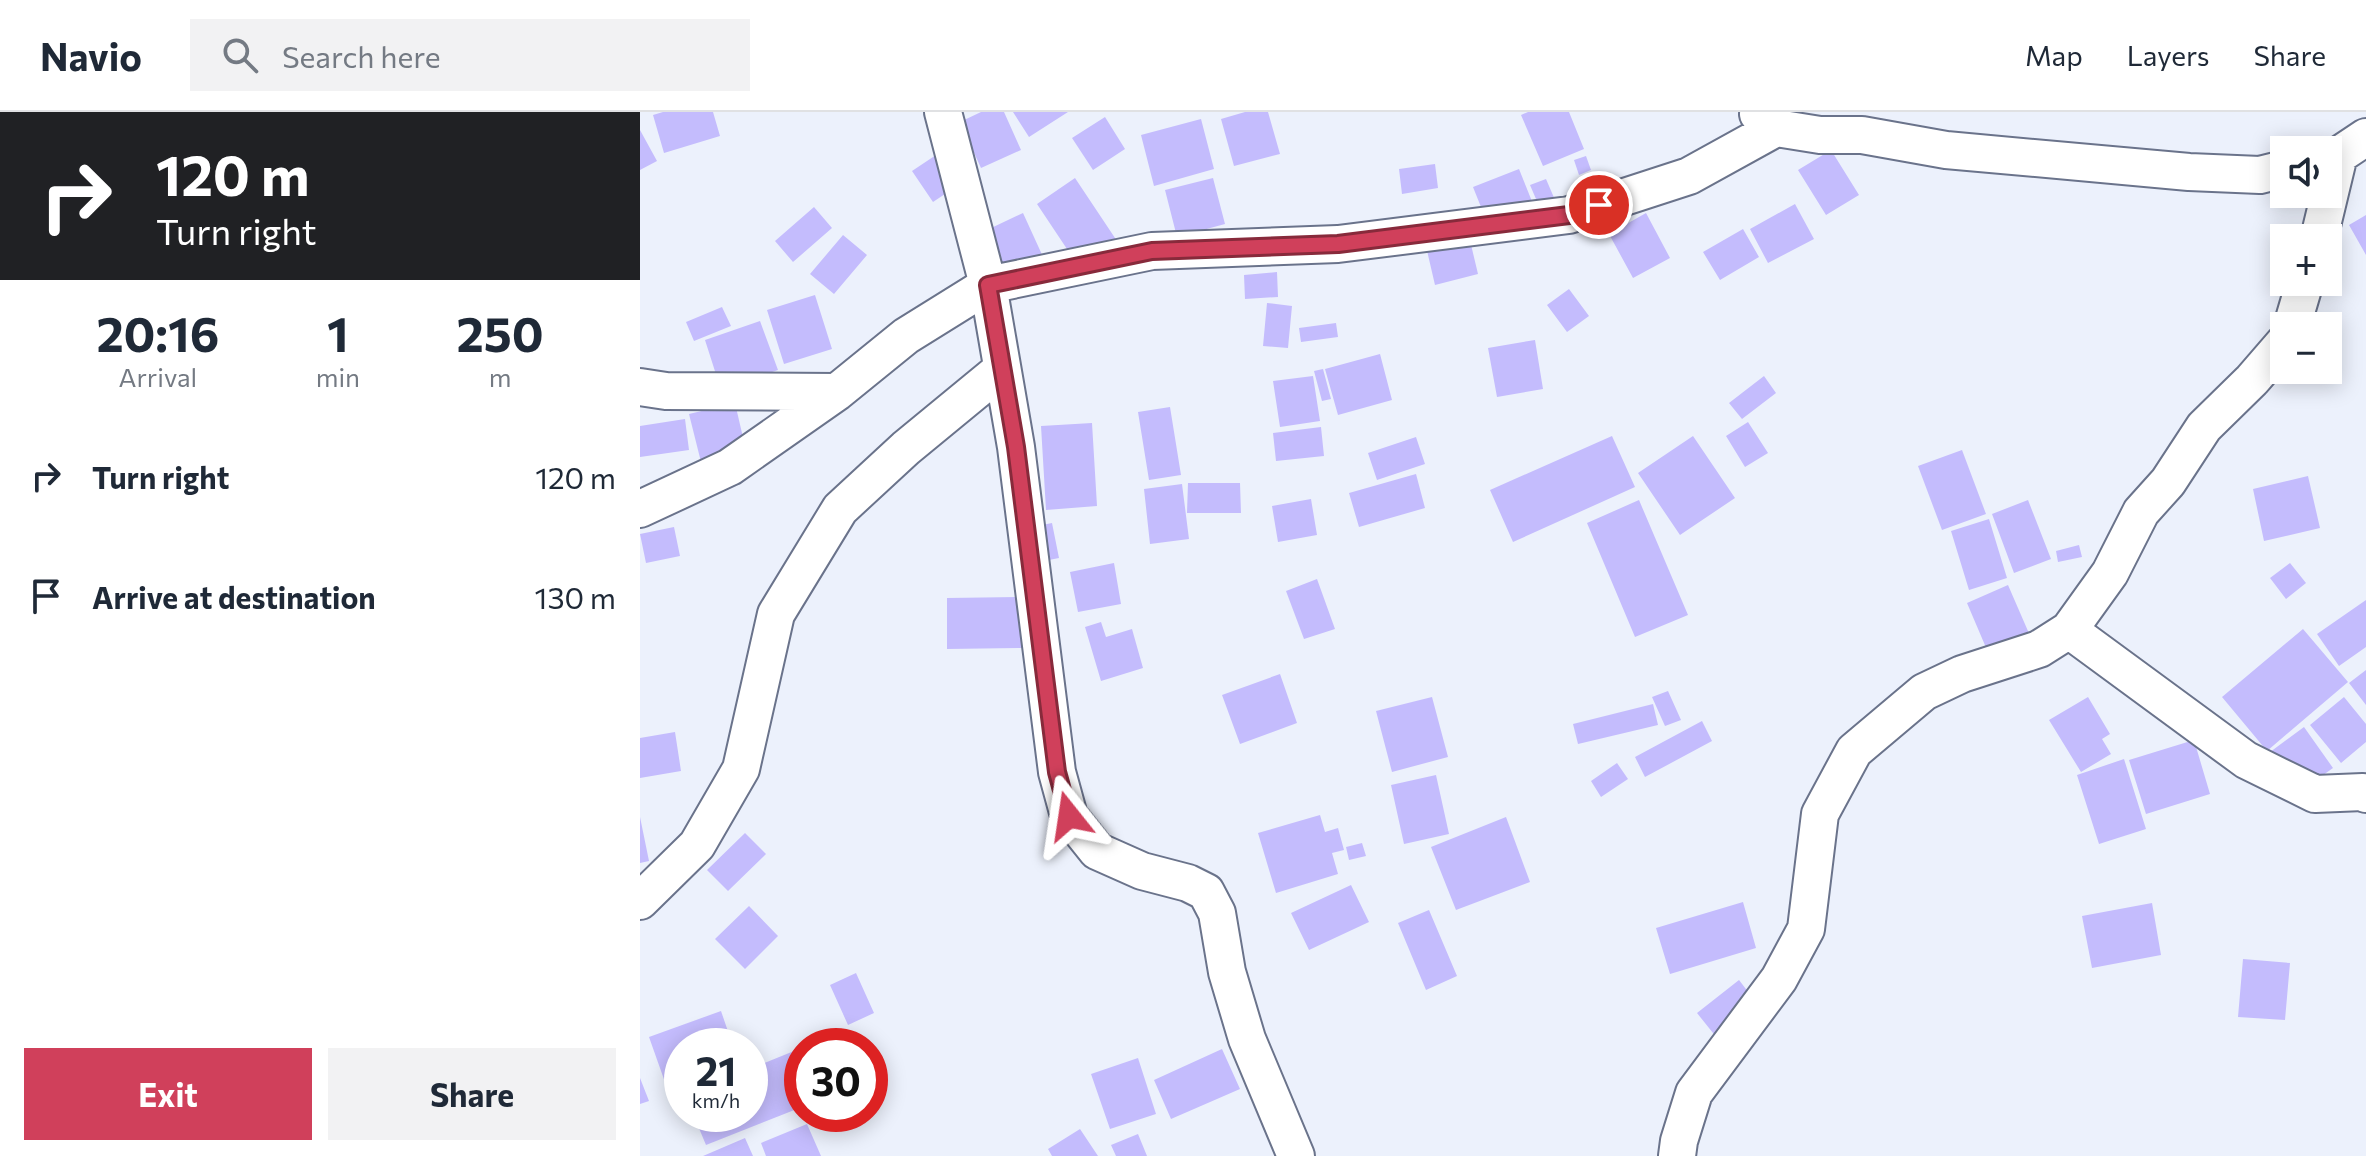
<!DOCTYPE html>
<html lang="en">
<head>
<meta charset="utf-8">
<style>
	body { margin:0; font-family:Commissioner,sans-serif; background:#f2f2f3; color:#1f2937; height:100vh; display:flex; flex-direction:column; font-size:30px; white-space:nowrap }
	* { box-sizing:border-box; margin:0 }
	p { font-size:26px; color:#747a83 }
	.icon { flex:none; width:44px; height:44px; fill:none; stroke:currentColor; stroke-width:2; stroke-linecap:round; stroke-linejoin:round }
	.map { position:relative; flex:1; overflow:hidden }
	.side { display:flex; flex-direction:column; background:#fff; width:640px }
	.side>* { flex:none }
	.banner { background:#202124; color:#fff; overflow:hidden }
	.controls { position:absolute; left:1630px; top:24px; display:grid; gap:16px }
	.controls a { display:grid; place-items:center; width:72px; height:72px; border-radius:0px; background:#fff; box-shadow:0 4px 20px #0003; font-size:40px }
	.speed { position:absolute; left:24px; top:916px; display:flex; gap:16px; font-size:40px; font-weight:700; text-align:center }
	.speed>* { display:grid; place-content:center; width:104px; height:104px; border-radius:50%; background:#fff; box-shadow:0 4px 20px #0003; line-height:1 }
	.speed small { font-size:20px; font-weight:400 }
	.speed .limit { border:12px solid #d22; background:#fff; color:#111 }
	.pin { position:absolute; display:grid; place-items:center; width:68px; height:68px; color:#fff; margin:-34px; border:4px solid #fff; border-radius:50%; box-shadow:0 2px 8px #0007 }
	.me { position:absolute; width:88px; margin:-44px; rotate:345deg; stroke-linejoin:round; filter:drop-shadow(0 0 6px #0008) }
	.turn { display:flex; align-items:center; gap:28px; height:168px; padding:0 24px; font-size:36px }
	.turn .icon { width:104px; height:104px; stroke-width:2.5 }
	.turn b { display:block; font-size:56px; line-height:68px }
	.eta { display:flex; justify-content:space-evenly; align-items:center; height:136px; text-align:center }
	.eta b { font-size:48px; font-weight:700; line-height:56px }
	.button { display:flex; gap:16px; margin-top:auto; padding:16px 24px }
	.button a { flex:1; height:92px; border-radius:0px; background:#d0405b; color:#fff; font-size:32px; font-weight:700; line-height:92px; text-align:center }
	.button a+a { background:#f2f2f3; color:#1f2937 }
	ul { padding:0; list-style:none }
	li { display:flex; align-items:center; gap:24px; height:120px; padding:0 24px }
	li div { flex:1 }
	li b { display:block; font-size:30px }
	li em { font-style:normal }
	header { display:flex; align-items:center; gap:48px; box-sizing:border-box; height:112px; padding:0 40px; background:#fff; border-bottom:2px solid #e0e1e3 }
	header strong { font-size:38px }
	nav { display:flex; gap:44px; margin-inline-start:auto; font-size:28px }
	.search { width:560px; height:72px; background:#f2f2f3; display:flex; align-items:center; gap:20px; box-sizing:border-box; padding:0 28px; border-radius:0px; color:#747a83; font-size:30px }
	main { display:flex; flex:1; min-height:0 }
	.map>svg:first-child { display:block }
	.building { fill:#c4bcfd }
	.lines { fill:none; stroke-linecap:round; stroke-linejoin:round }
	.minor-casing { stroke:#6a738b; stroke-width:40 }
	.minor { stroke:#fff; stroke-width:36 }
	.route-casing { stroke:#872a3b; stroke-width:20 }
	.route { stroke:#d0405b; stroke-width:14 }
</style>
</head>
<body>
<header>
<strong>Navio</strong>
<div class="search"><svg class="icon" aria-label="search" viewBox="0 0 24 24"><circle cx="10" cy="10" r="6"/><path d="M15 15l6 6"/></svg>Search here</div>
<nav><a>Map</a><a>Layers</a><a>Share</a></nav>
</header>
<main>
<section class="side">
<div class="banner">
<div class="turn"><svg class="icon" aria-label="right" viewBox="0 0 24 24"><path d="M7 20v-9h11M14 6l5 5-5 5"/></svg><div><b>120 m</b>Turn right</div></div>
</div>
<div class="eta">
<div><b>20:16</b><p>Arrival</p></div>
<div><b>1</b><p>min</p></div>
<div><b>250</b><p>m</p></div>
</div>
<ul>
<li><svg class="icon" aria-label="right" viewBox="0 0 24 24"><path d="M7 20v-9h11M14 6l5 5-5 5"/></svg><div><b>Turn right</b></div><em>120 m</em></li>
<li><svg class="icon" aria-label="arrive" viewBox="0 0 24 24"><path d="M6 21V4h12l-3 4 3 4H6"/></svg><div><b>Arrive at destination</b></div><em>130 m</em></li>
</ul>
<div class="button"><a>Exit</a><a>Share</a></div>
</section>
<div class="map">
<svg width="1726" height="1044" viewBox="0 0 1726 1044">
	<rect width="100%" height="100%" fill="#ecf1fc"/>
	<path class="building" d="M23,0H73L80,24L24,41L13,3Z
		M341,0H364L381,38L341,56L320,10Z
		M373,0H428L389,25Z
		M605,0H628L640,42L594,54L581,7Z
		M888,0H929L944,37L903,54L881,3Z
		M465,5L485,37L453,58L432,26Z
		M561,7L574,57L514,74L501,23Z
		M0,18L17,49L0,58Z
		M317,29L338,60L293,90L272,59Z
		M1191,38L1219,83L1186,103L1158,58Z
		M946,44L951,58L939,63L934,48Z
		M795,52L798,76L762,82L759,57Z
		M879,57L895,97L849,115L833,75Z
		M435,66L477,129L439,155L397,92Z
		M573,66L585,112L537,125L525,78Z
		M906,67L915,88L899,94L890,73Z
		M1155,92L1174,127L1128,151L1110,117Z
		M174,95L192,116L153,150L135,129Z
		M383,101L404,147L368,164L347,118Z
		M1006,101L1030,146L993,166L969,122Z
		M1726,103V143L1709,113Z
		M1103,117L1119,145L1080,168L1063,140Z
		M828,120L838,162L795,173L785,130Z
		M203,123L227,143L194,182L170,162Z
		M637,160L638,185L605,187L604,163Z
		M929,177L949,204L927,220L907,193Z
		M175,183L192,237L144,252L127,198Z
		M627,191L652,194L648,236L623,234Z
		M82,195L91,214L54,229L46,210Z
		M120,209L138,258L81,278L65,228Z
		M696,211L698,225L661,230L659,216Z
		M895,228L903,277L857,285L848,236Z
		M740,242L752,288L698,303L685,257Z
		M683,257L691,287L682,289L674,259Z
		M673,264L680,309L640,315L633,269Z
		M1124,264L1136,281L1102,307L1089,291Z
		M95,291L108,347L63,358L49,302Z
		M530,295L541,363L509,368L498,300Z
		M45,307L49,338L0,345V314Z
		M1108,310L1128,341L1105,355L1086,324Z
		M452,311L457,394L406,398L401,314Z
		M681,315L684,344L636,349L633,321Z
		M972,324L995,375L873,430L850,378Z
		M1053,324L1095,386L1040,423L998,361Z
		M776,325L785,352L737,368L728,341Z
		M1322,338L1346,402L1302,418L1278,354Z
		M776,362L785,396L719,415L709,381Z
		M1668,364L1680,416L1624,429L1613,377Z
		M548,371H600L601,401H547Z
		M542,372L549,427L510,432L504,377Z
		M671,387L677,423L638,430L632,394Z
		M999,388L1048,503L995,525L947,411Z
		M1388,388L1411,447L1374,461L1352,402Z
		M1349,407L1367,466L1329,478L1311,419Z
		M412,411L419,446L374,455L368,420Z
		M34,415L40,444L6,451L0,422Z
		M1439,433L1442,445L1418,450L1416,439Z
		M474,451L481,492L438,500L430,460Z
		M1650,451L1666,471L1646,487L1630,466Z
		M677,467L695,517L664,527L646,479Z
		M1368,473L1391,526L1350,545L1327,491Z
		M384,485L385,536L307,537V486Z
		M1726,488V535L1699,554L1677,522Z
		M461,510L466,525L492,517L503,556L461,569L445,515Z
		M1663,517L1708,570L1627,639L1582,585Z
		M1726,558V593L1709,571Z
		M640,562L657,611L600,632L582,583Z
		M1028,579L1041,608L1025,614L1012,585Z
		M792,585L808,645L752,660L736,599Z
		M1448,585L1470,622L1462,627L1471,642L1441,660L1409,608Z
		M1704,585L1726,612V630L1701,651L1670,613Z
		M1013,592L1018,613L938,632L933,612Z
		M1062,609L1072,629L1005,665L995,645Z
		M1664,615L1693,656L1655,683L1626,643Z
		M35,620L41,659L0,666V626Z
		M1554,628L1570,682L1506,702L1489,648Z
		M1484,647L1506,717L1459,732L1437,663Z
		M977,651L988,667L961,685L951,669Z
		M796,663L809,722L764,732L751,673Z
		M680,703L685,720L698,716L704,738L692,741L698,762L636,781L618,721Z
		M0,705L9,749L0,751Z
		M866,705L890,770L816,798L791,735Z
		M105,721L126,742L88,779L67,758Z
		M722,731L726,744L709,748L706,735Z
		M711,773L729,810L669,838L651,801Z
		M1103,790L1116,836L1030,862L1016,816Z
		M1512,791L1521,843L1452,856L1442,804Z
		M109,794L138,824L105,857L75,827Z
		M789,798L817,864L786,878L758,811Z
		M1603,847L1650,851L1645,908L1598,905Z
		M216,861L234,901L208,913L190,873Z
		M1099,868L1122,898L1081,931L1057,901Z
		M81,899L93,934H42V967L26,973L9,925Z
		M582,937L600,977L531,1007L514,968Z
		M154,939L162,959V995L66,1033L53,1002H110V957Z
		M498,946L516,1002L470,1017L451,962Z
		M0,966L9,989L0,992Z
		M167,1012L181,1044H126L121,1031Z
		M440,1017L458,1044H412L408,1037Z
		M498,1022L507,1044H476L471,1033Z
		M105,1026L113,1044H63Z"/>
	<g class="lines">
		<defs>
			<path id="minor" d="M303,0L348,173L376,335L417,660L429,704L457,739L502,759L548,771L566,780L577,801L587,860L607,927L656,1044
				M1118,2L1136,16L1180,23H1222L1306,38L1549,60L1620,63L1644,57
				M1679,126L1699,43L1726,25
				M1652,214L1665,170
				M0,275L26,279L197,280
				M0,397L90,355L197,280L266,224L348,173L512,139L698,132L929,103L1049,64L1136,16
				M1429,518L1606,648L1675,682L1723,680L1726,682
				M0,789L57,733L101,657L136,502L200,397L266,336L362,257
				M1037,1044L1039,1029L1054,981L1139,867L1166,817L1180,702L1214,639L1284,580L1322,562L1399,537L1429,518L1470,461L1501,400L1528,370L1564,315L1612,268L1644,231"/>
		</defs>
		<use href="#minor" class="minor-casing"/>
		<use href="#minor" class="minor"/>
	</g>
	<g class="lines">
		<defs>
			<path id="route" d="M429,704L417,660L376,335L348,173L512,139L698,132L929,103L959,93"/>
		</defs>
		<use href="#route" class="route-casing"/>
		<use href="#route" class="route"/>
	</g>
</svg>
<div class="controls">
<a><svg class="icon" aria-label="sound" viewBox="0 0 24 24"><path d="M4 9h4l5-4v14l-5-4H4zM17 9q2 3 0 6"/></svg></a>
<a>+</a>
<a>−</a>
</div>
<div class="speed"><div>21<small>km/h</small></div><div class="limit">30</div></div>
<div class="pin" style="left:959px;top:93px;background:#d93025"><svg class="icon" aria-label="arrive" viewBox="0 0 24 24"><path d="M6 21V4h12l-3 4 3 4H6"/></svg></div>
<svg class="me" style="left:429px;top:704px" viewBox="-20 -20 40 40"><path d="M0-17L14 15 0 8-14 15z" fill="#d0405b" stroke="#fff" stroke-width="4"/></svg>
</div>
</main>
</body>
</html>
